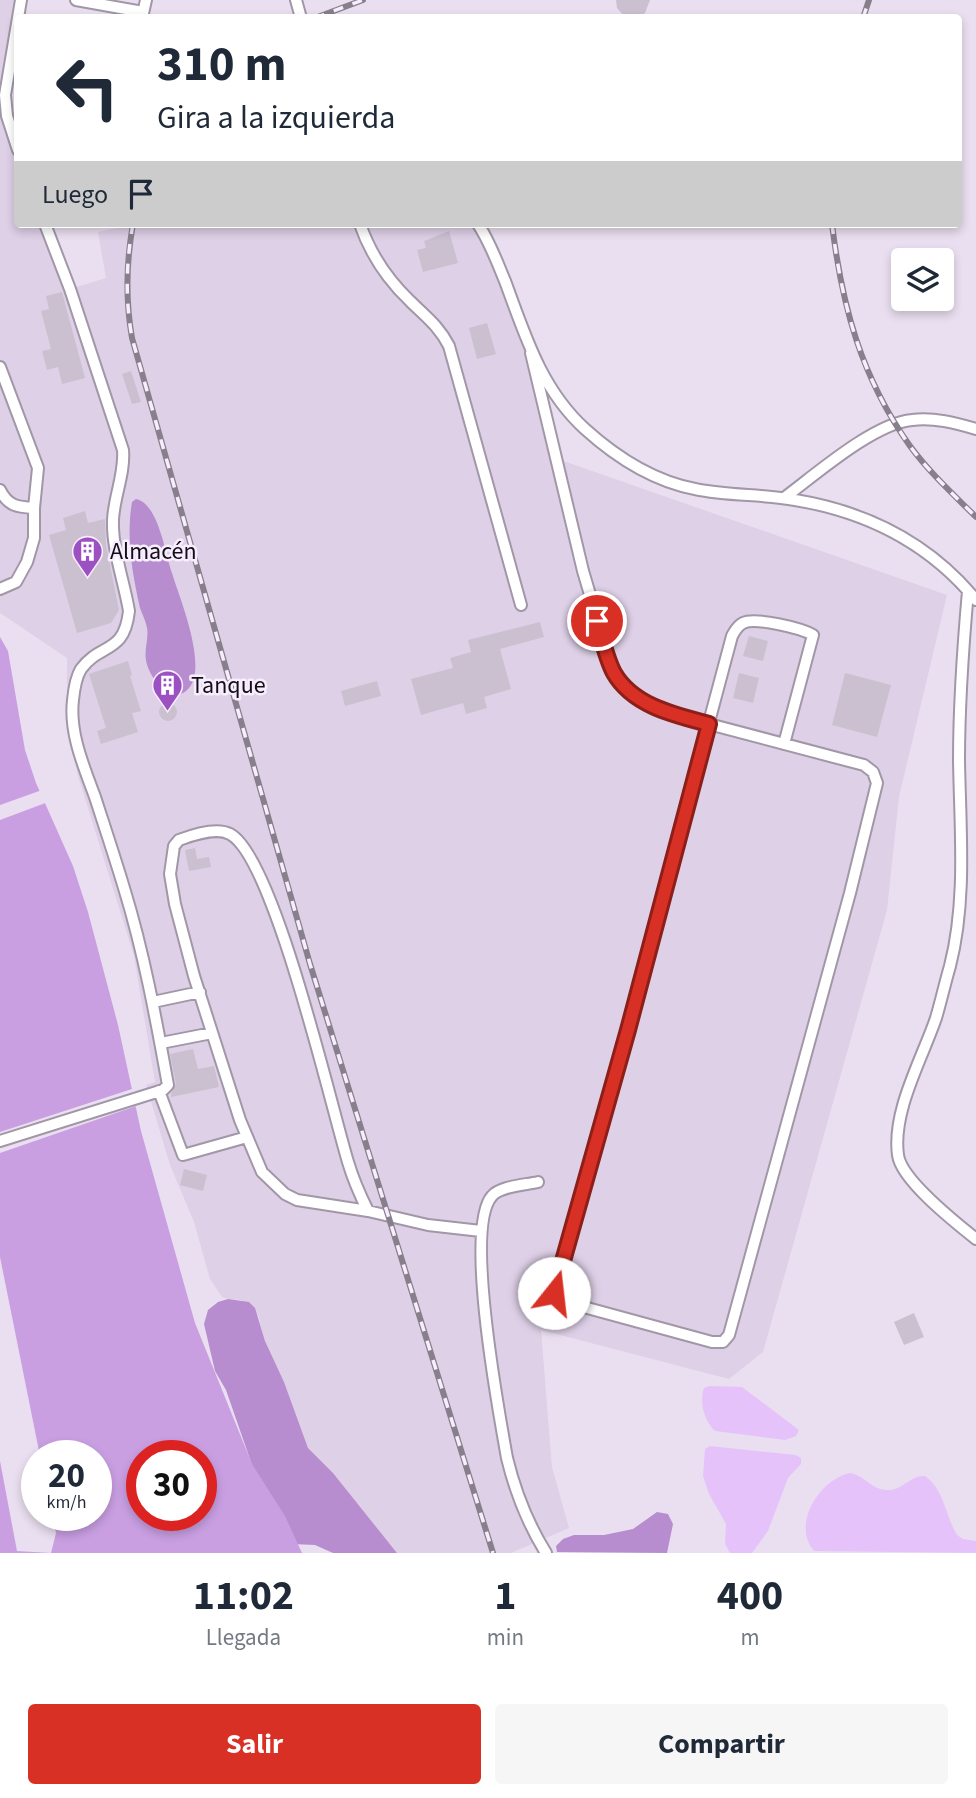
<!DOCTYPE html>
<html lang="es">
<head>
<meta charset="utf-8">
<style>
	body { margin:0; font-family:"Source Sans 3",sans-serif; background:#f6f6f7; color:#1f2937; height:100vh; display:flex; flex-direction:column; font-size:26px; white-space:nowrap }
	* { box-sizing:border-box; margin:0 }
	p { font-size:23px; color:#747a83 }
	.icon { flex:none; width:38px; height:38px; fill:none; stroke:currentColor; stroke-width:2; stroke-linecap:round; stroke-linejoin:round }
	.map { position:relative; height:1553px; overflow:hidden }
	.side { display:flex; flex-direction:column; background:#fff; flex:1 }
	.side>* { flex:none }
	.hud { position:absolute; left:14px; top:14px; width:948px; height:214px; border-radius:7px; box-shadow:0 4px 10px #0003; background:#fff; color:#1f2937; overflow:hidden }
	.fabs { position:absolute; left:891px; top:248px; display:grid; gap:14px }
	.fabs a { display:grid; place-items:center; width:63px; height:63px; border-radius:7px; background:#fff; box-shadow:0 4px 10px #0003; font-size:35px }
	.speed { position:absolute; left:21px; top:1440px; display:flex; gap:14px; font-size:35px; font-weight:700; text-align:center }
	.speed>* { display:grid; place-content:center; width:91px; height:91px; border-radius:50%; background:#fff; box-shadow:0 4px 10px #0003; line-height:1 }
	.speed small { font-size:18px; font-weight:400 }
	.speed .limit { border:10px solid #d22; background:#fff; color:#111 }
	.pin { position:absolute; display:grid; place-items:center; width:60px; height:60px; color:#fff; margin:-30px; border:4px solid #fff; border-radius:50%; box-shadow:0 2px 7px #0007 }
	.me { position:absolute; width:77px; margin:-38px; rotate:16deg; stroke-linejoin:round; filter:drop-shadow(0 0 5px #0008) }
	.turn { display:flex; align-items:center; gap:24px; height:147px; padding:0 28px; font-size:32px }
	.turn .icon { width:91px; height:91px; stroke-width:2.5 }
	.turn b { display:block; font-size:49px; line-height:60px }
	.then { display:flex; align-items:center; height:66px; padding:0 28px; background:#0003; gap:14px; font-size:26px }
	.eta { display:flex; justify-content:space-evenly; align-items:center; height:119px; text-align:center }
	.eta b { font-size:42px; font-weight:700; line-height:49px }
	.cta { display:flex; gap:14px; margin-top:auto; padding:14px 28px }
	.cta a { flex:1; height:80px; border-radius:7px; background:#d93025; color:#fff; font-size:28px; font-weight:700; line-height:80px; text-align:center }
	.cta a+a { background:#f6f6f7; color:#1f2937 }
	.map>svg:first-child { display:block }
	.built { fill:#ded0e7 }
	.green { fill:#e5c3fa }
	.forest { fill:#b78dcf }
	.water { fill:#c99fe2; fill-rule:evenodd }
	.pier { fill:#eadff0 }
	.building { fill:#cac0d0 }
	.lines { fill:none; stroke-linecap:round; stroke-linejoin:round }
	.street-casing { stroke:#a197a7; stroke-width:14 }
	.street { stroke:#fff; stroke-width:10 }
	.rail-casing { stroke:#877f8b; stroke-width:6 }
	.rail { stroke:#f7edfe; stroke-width:3.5; stroke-dasharray:10; stroke-linecap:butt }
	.route-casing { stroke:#8d1f18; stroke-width:18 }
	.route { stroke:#d93025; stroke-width:12 }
	.labels { text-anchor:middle; stroke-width:5; stroke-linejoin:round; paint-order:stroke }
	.poi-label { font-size:24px; fill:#130f15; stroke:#f7edfe; text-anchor:start }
</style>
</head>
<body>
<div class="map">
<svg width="976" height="1553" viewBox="0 0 976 1553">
	<rect width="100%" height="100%" fill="#eadff0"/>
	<path class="built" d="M0,0H21L6,82L17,150L18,224H45L70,289L106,278L98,232L117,228V224H478L515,308L555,458L947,595L899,797L887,910L763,1352L729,1379L541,1330L552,1467L569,1528L511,1553H397L333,1473L308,1448L284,1382L265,1341L258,1315L241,1300L228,1299L222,1297L210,1279L194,1222L170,1165L146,1085L155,1082L134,956L78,776L67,727V658L0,613Z"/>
	<path class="green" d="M709,1386L742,1387L799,1430L796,1436L785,1440L715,1431C704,1421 699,1402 704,1388Z
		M710,1446L796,1455L801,1458V1464L788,1478L768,1531L752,1553H730L725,1544L726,1524L709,1494L703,1476L705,1449Z
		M850,1473C864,1475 872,1490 887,1490C902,1491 910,1475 925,1476C944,1489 946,1517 957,1535L963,1539L976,1541V1553L814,1551C791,1524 820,1479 850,1473Z"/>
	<path class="forest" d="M136,499C159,504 165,554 172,573C179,597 211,672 186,691C168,705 148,675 146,660C144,649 149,638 147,628C146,621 142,614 140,608C132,572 126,538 132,502Z
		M228,1299L249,1302L255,1308L265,1341L284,1382L308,1448L333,1473L397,1553H333L315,1545L292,1544L252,1465L226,1390L215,1371L204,1324L208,1310L218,1302Z
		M657,1512L668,1514L673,1524L667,1553L557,1552L556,1546L563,1539L574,1535H604L633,1529Z"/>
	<path class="water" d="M0,637L8,651L25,750L36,783L73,866L88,912L118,1025L141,1131L195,1323L252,1464L285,1516L302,1553H0ZM37,1456H96V1516H37ZM142,1456H201V1516H142Z"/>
	<path class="pier" d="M42,790L48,802L0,820V805Z
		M135,1088L139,1105L0,1153V1132Z
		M0,1257L40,1456H37V1516H52L56,1533L51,1553L17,1551L0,1461Z"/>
	<path class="building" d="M616,0H650L645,13L638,18L624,16L617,8Z
		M449,231L458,263L423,272L417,250L426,248L424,241Z
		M62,292L85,378L62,384L58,367L47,370L42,351L51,349L41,311L49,309L46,296Z
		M487,323L496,354L477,359L469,328Z
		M131,371L141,402L132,404L122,374Z
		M85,511L88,523L105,519L106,545L119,610L111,623L77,633L49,535L66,530L63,518Z
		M540,622L544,637L500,649L511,689L484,697L487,708L466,714L463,703L421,715L411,679L453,668L450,658L471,652L468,640Z
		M749,636L768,641L763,661L743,656Z
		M128,661L132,675L130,676L141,711L132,713L138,732L101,744L97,731L106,728L89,674Z
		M739,673L759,678L753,703L733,698Z
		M845,673L891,685L877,737L832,725Z
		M377,681L381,696L345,706L341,691Z
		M159 712a9 9 0 1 1 18 0a9 9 0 1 1-18 0Z
		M195,848L197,859L209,857L211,867L189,871L185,850Z
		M193,1049L198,1069L214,1066L219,1087L171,1097V1094L176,1084L170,1054Z
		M184,1169L207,1175L203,1191L180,1185Z
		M914,1313L924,1337L904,1345L894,1322Z"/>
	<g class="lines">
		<defs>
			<path id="street" d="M76,0L143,12
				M296,0L301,18
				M142,18L146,0
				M18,150L7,116L5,95L21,0
				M360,224C370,253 388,280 410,301C425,316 439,326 449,346L521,605
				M478,224C490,242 497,262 505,281C525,335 541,389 585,429C616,457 653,481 695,489C728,496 762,494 795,500C868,512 929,543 976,600
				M531,353L583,571L610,662L620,681L644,702L667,713L864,765L873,772L877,783L850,893L729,1335L723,1342H712L558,1300L554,1293L628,1030L697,767L732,636C735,631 737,626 743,623C755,617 801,628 813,635L784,744
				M0,367L38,468L34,508V538L27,562L16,582L0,589
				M0,490C8,506 17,507 34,508
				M784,498C815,475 874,423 912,420C933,417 956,423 976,429
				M968,591C963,647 959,704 959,760C960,828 967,900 950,966C945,983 941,1001 936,1018C922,1059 892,1111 898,1155C901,1180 956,1223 976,1239
				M153,1002L200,992
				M161,1043L212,1033
				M159,1091L183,1155L247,1137
				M0,1141L163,1090L168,1085C156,1019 144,953 124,888C115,858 105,828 95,797C84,767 69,733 73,700C74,690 76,677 81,669C101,642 124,655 129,611C124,581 112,550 113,520C114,496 125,474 123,450L70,289L45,224
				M538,1182C525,1185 500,1186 492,1196C464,1227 499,1413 507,1458C515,1491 528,1524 546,1553
				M368,1211C360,1195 353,1179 348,1162C331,1106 274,857 230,834C217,827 192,835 179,840L174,846L170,874L175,904L194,976L240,1120L262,1172L285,1194L297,1200L368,1211L428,1225L481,1231"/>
		</defs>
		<use href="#street" class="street-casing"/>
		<use href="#street" class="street"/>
		<defs>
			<path id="rail" d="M315,18L363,0
				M863,18L869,0
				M133,224C126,263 125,298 132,338L310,964L493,1553
				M832,224C842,306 861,377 910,446C929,472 953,494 976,517"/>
		</defs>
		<use href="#rail" class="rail-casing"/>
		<use href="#rail" class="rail"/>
	</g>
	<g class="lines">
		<defs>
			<path id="route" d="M554,1293L628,1030L709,724C675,715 633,706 614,673C606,658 602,638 597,621"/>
		</defs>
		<use href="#route" class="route-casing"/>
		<use href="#route" class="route"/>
	</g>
	<defs>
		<symbol id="building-pin" viewBox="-11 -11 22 30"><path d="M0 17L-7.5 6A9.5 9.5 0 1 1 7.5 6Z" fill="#9c51c3" stroke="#f7edfe"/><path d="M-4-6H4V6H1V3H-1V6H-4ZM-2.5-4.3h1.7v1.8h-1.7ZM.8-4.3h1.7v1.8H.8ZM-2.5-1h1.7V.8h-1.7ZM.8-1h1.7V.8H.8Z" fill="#fff"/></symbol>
	</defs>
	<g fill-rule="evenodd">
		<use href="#building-pin" x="70" y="534" width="35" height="47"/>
		<use href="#building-pin" x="150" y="668" width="35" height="47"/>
	</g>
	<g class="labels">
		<g class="poi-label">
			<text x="110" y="559">Almacén</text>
			<text x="191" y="693">Tanque</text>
		</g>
	</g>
</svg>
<div class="fabs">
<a><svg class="icon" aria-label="layers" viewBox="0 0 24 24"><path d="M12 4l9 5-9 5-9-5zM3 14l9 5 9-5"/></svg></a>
</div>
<div class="speed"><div>20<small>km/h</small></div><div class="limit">30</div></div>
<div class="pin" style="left:597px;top:621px;background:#d93025"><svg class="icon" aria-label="arrive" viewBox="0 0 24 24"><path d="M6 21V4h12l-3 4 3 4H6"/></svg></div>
<svg class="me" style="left:554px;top:1293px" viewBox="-20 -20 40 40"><circle r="19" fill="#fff"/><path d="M0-13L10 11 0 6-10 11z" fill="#d93025"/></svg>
<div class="hud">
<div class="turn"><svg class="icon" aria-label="left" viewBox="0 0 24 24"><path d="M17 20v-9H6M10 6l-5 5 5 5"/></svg><div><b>310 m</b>Gira a la izquierda</div></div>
<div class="then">Luego<svg class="icon" aria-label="arrive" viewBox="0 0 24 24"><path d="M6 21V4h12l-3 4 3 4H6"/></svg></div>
</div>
</div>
<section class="side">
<div class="eta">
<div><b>11:02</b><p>Llegada</p></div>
<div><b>1</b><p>min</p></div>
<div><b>400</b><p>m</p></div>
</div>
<div class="cta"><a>Salir</a><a>Compartir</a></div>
</section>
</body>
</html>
